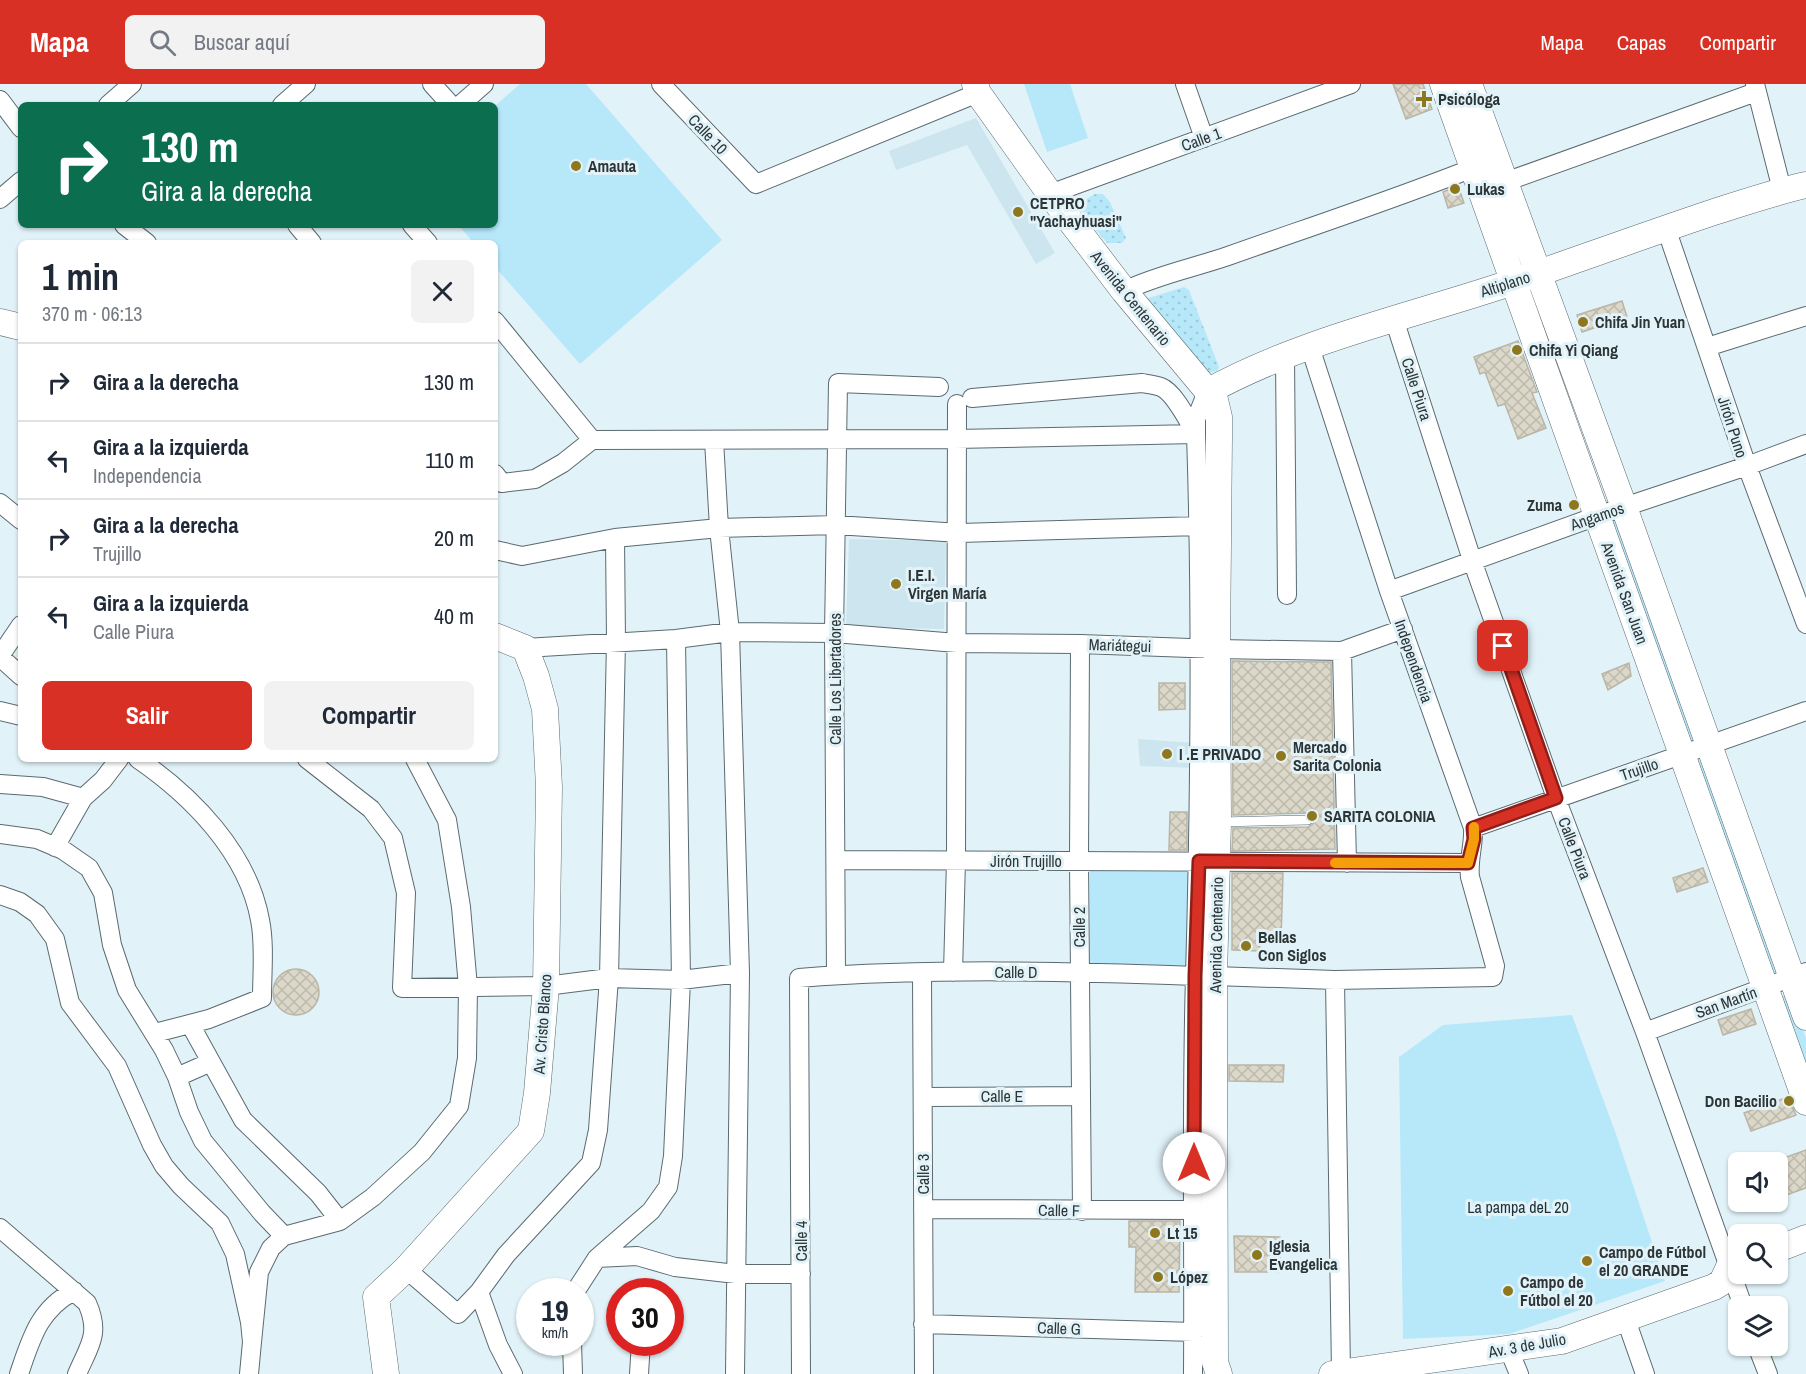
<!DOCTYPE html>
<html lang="es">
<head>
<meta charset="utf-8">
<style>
	body { margin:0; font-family:"Archivo Narrow",sans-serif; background:#f2f2f3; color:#1f2937; height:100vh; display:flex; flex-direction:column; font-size:22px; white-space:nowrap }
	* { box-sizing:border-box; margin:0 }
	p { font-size:20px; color:#747a83 }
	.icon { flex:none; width:33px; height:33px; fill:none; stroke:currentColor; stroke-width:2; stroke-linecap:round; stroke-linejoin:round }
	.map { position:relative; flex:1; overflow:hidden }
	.panel { position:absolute; left:18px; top:156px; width:480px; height:522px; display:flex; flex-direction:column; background:#fff; border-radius:9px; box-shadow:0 2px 4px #0004 }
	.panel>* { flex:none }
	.guide { position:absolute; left:18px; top:18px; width:480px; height:126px; border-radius:9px; box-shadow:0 2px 4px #0004; background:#0b6e4f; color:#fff; overflow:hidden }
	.buttons { position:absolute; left:1728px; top:1068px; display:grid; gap:12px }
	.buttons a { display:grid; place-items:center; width:60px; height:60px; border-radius:9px; background:#fff; box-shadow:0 2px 4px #0004; font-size:30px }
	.speed { position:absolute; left:516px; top:1194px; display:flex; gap:12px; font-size:30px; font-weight:700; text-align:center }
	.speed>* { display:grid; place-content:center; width:78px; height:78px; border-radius:50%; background:#fff; box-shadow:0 2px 4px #0004; line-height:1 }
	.speed small { font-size:15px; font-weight:400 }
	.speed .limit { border:9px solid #d22; background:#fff; color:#111 }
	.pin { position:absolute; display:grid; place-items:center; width:51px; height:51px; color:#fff; margin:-26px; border-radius:12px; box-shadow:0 3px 9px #0006 }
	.me { position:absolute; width:66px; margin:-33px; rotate:0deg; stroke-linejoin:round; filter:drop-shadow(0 0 4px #0008) }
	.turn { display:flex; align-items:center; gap:21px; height:126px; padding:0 24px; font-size:27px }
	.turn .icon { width:78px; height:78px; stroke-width:2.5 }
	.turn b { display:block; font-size:42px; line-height:51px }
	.round { display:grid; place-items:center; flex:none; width:63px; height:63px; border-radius:9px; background:#f2f2f3 }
	.overview { display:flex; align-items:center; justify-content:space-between; height:102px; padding:0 24px }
	h1 { font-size:36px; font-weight:700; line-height:45px }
	.action { display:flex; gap:12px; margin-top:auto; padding:12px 24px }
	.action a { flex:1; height:69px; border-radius:9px; background:#d93025; color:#fff; font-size:24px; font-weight:700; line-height:69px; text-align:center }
	.action a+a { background:#f2f2f3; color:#1f2937 }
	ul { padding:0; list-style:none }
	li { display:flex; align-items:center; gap:18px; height:78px; padding:0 24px; border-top:2px solid #e0e1e3 }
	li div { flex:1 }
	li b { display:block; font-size:22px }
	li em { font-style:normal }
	header { display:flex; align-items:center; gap:36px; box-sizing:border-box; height:84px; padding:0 30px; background:#d93025; color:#fff }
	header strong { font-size:28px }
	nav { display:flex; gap:33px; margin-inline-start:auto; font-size:21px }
	.search { width:420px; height:54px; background:#f2f2f3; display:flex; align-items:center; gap:15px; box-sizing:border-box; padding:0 21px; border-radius:9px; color:#747a83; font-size:22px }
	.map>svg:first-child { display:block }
	.built { fill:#cce5ee }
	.grass { fill:url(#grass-dots) }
	.park { fill:#b6e8fa }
	.building { fill:url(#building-cross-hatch); stroke:#b9b5a7; stroke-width:1.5 }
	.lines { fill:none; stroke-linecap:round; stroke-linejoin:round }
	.lane-casing { stroke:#5b6a70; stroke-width:10 }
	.street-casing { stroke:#5b6a70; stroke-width:20 }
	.secondary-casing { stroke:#5b6a70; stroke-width:27 }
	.lane { stroke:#fff; stroke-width:9 }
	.street { stroke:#fff; stroke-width:18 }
	.secondary { stroke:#fff; stroke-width:26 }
	.route-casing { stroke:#8d1f18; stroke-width:15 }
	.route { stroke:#d93025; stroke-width:10 }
	.slow { stroke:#f59e0b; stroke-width:10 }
	.poi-dot { fill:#8f771d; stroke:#e1f3f9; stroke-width:2 }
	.labels { text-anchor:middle; stroke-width:6; stroke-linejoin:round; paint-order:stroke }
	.poi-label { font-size:16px; font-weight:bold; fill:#2e3537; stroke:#e1f3f9; text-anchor:start }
	.street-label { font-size:16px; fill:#2e3537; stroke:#e1f3f9 }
	.park-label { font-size:16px; fill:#1c3036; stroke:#e1f3f9 }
</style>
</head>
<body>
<header>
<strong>Mapa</strong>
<div class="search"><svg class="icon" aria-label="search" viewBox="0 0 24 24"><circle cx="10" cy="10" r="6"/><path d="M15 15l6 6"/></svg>Buscar aquí</div>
<nav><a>Mapa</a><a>Capas</a><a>Compartir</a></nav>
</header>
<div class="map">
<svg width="1806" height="1290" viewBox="0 0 1806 1290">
	<defs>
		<pattern id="grass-dots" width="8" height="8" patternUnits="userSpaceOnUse" patternTransform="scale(1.5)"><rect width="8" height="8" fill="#b6e8fa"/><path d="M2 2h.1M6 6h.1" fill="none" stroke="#9dc8d7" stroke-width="1.8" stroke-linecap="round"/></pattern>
		<pattern id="building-cross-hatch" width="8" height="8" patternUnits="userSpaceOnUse" patternTransform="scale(1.5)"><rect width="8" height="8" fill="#dcd8c9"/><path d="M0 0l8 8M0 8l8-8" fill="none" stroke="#bdbaad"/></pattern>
	</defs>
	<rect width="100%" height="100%" fill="#e1f3f9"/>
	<path class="built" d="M976,34L1055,169L1036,180L967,61L896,86L889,67Z
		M849,455L946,457L944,545L846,543Z
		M1138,655L1195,659L1193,684L1140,682Z"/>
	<path class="grass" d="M1095,110H1103L1110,118L1126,154L1122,159H1107L1079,126V119Z
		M1184,203L1189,206L1219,283L1217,287L1204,290L1145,219L1149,214Z"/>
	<path class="park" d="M520,0H586L722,156L580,280L495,183V159H474L458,141H495V22Z
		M1024,0H1070L1088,54L1047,68Z
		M1620,436L1701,652L1692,664L1609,439Z
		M1706,674L1778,887L1769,890L1695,678Z
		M1090,787L1189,788L1188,882L1089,881Z
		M1789,910L1806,954V1005L1778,914Z
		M1572,931L1616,1050L1665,1197L1509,1250L1403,1255L1399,973L1443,941Z"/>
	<path class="building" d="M1393,0H1423L1432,25L1406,35Z
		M1458,102L1464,119L1448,124L1443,108Z
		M1622,217L1627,233L1582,248L1577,231Z
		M1518,257L1537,308L1532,309L1546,344L1518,355L1505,320L1498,322L1485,288L1480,290L1474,273Z
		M1232,577L1331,578L1335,765L1232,767L1233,744L1308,743L1312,741L1315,736L1313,732L1308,729L1233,731Z
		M1629,579L1631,592L1608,606L1602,590Z
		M1159,599H1185V625L1159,626Z
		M1170,728H1187V766H1169Z
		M1703,784L1708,798L1677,808L1673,794Z
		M1232,789H1283L1281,857H1260V867L1232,866Z
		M273 908a23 23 0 1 1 46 0a23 23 0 1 1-46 0Z
		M1751,925L1756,940L1723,951L1718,936Z
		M1229,981H1284L1283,998L1229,997Z
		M1788,1013L1796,1031L1751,1047L1744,1029Z
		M1806,1066V1104L1778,1114V1076Z
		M1129,1137H1180L1179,1208H1135L1136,1163H1129Z
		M1234,1152L1280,1153V1188H1235Z"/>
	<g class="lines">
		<defs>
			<path id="lane" d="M1220,738L1308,736"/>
			<path id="street" d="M432,0L451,21
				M661,0L756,100L978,9
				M1185,0L1204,54
				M1755,0L1782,106
				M0,16L21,44
				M108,21L132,0
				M282,21L306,0
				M460,21L484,0
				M1505,98L1756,8
				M1050,110L1351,0
				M0,115L21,97
				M124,141L147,159
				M297,141L312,159
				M412,141L428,159
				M1666,144L1747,382L1806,540
				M1124,207C1157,191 1193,184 1228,172C1310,143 1392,116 1473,84
				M1394,235L1472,476L1556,714L1645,948L1743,1222
				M495,237L592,356L956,355L1196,350C1188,337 1175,309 1161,303C1156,301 1148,300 1142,299L972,314
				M1707,263L1806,232
				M1285,271L1287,511
				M714,356L719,444L730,548L740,889L735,1290
				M495,390L502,399L535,395L563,379L592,356
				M0,419L21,436
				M495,466L522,472L615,454L719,444L836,441L960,449L1199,442
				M1389,507L1597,432L1747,382L1806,360
				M518,558L525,564L676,555L730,548L834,549L957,559L1080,560L1217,565L1342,567L1403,545
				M1080,560L1079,777L1082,1127
				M1342,567L1347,779
				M0,572L21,541
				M0,573L21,592
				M0,627L21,632
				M138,675C192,712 248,769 260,836C265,860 262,889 262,914L209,935L155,949
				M307,675L371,725L393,754L406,809L402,904L546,902L609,894L681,896L740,889
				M0,700L43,703L83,714
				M1473,744L1806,627
				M0,750L37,755L63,766L89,784L103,809L112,861L127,906L164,966L177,993L189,1028L203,1057L262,1129L284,1152
				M55,763L83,714L103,696L119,675
				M836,776L1468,779
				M0,811L20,818L37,830L55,855L70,919L117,982L152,1061L164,1082L181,1102L220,1139L235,1170L250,1238L252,1258L249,1290
				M953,888L956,776L957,320
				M922,889L924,1290
				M836,891L834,549L838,299L939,303
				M1214,892L1335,896L1493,893L1495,882L1470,793C1468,776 1474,761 1473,744L1389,507L1310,263
				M1335,896L1341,1288
				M190,940L243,1036L318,1109L340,1137
				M1645,948L1806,888
				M177,993L211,978
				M923,1013L1081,1012
				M923,1125L1194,1126
				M0,1144L87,1219C101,1250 89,1262 77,1290
				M597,1174L637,1172L675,1183L736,1190H801
				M406,1185L458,1230L479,1208L506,1171L591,1079L598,1046L609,894L616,557L615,454
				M479,1208L498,1261L513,1290
				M575,1208L597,1174L651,1127L668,1103L673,1072L681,896L676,555
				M1625,1233L1645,1290
				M923,1240L1194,1248
				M252,1258L259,1188L271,1164L284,1152L340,1137L373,1113L422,1068L459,1022L467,974L468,903L461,823L447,736L415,675
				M572,1258L573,1290
				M1757,1262L1768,1290
				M1509,1266L1519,1290
				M19,1290C31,1255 39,1225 74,1207
				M639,1290L641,1258
				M801,1290L799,894C930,884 1063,887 1195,892
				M1193,1290C1194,1158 1191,1025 1195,893C1200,712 1202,531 1196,350V335L1207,308"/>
			<path id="secondary" d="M975,0L978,9L1050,110L1124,207L1215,316L1219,333V353L1217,565L1218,738L1214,892L1215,1278L1219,1290
				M1443,0L1806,1018
				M1469,0L1624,423L1806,933
				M0,238L21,243
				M1207,308C1303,255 1413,232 1516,197C1582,174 1648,150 1714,128C1745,118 1775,108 1806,101
				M1778,1165L1806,1154
				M386,1290L376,1213L406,1185L531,1047L537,1009L546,902L549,703L545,625L536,592L525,564L495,552
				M1332,1290L1562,1257L1714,1203L1722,1198L1729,1183L1738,1180"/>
		</defs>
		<use href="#lane" class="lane-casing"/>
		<use href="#street" class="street-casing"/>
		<use href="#secondary" class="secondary-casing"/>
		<use href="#lane" class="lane"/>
		<use href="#street" class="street"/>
		<use href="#secondary" class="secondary"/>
	</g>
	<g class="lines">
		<defs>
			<path id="route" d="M1194,1079L1195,892L1199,777L1468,779L1474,755L1473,744L1556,714L1503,562"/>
		</defs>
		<use href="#route" class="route-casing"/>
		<use href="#route" class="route"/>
		<path class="slow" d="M1335,779H1468L1474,755V743"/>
	</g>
	<g class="poi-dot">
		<path d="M1421 6h6v6h6v6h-6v6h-6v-6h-6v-6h6z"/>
		<circle cx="576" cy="82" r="6"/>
		<circle cx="1455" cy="105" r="6"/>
		<circle cx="1018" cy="128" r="6"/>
		<circle cx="1583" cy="238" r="6"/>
		<circle cx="1517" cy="266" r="6"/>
		<circle cx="1574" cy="421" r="6"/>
		<circle cx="896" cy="500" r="6"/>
		<circle cx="1167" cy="670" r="6"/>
		<circle cx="1281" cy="672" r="6"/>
		<circle cx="1312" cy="732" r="6"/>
		<circle cx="1246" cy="862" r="6"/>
		<circle cx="1789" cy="1017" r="6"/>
		<circle cx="1155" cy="1149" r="6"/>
		<circle cx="1257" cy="1171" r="6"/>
		<circle cx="1587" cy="1177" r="6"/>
		<circle cx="1158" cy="1193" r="6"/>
		<circle cx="1508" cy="1207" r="6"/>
	</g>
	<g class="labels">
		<g class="poi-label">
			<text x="1438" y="21">Psicóloga</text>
			<text x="588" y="88">Amauta</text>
			<text x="1467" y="111">Lukas</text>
			<text x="1030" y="125">CETPRO<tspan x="1030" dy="18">"Yachayhuasi"</tspan></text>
			<text x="1595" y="244">Chifa Jin Yuan</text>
			<text x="1529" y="272">Chifa Yi Qiang</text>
			<text x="1562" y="427" text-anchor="end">Zuma</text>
			<text x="908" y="497">I.E.I.<tspan x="908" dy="18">Virgen María</tspan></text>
			<text x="1293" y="669">Mercado<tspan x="1293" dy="18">Sarita Colonia</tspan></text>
			<text x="1179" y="676">I .E PRIVADO</text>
			<text x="1324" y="738">SARITA COLONIA</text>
			<text x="1258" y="859">Bellas<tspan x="1258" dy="18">Con Siglos</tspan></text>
			<text x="1777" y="1023" text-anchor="end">Don Bacilio</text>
			<text x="1167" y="1155">Lt 15</text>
			<text x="1269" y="1168">Iglesia<tspan x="1269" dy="18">Evangelica</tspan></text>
			<text x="1599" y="1174">Campo de Fútbol<tspan x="1599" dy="18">el 20 GRANDE</tspan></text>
			<text x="1170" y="1199">López</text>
			<text x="1520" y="1204">Campo de<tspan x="1520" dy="18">Fútbol el 20</tspan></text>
		</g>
		<g class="street-label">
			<text transform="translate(708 50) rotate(46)" y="6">Calle 10</text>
			<text transform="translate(1201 55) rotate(-20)" y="6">Calle 1</text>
			<text transform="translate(1505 200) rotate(-18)" y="6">Altiplano</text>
			<text transform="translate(1131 214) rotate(51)" y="6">Avenida Centenario</text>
			<text transform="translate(1417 305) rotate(72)" y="6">Calle Piura</text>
			<text transform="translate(1733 343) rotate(72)" y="6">Jirón Puno</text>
			<text transform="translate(1597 432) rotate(-19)" y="6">Angamos</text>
			<text transform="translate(1625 509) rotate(70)" y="6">Avenida San Juan</text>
			<text transform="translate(1120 561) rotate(2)" y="6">Mariátegui</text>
			<text transform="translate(1414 577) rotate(71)" y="6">Independencia</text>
			<text transform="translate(835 595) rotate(-90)" y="6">Calle Los Libertadores</text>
			<text transform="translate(1639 685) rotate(-19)" y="6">Trujillo</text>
			<text transform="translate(1575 764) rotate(69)" y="6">Calle Piura</text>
			<text x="1026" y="783">Jirón Trujillo</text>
			<text transform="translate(1079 843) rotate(-90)" y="6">Calle 2</text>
			<text transform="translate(1216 851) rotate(-89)" y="6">Avenida Centenario</text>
			<text x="1016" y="894">Calle D</text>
			<text transform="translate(1726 918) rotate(-20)" y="6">San Martín</text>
			<text transform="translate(542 940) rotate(-86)" y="6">Av. Cristo Blanco</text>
			<text x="1002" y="1018">Calle E</text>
			<text transform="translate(923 1090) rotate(-90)" y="6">Calle 3</text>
			<text transform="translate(1059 1126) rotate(1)" y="6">Calle F</text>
			<text transform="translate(801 1157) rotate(-90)" y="6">Calle 4</text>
			<text transform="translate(1059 1244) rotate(2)" y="6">Calle G</text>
			<text transform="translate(1527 1261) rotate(-10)" y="6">Av. 3 de Julio</text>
		</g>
		<g class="park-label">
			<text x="1518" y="1129">La pampa deL 20</text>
		</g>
	</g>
</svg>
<div class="buttons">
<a><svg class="icon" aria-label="sound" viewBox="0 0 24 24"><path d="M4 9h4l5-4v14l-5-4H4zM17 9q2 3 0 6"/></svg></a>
<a><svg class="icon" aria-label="search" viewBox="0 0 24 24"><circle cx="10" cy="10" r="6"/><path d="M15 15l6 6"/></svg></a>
<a><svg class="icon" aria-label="layers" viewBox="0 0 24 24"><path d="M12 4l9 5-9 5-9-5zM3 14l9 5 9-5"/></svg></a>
</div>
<div class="speed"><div>19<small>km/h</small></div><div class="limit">30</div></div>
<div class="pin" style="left:1503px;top:562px;background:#d93025"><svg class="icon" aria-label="arrive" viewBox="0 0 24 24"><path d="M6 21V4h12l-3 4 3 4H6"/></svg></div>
<svg class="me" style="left:1194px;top:1079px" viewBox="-20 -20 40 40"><circle r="19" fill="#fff"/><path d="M0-13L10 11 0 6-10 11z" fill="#d93025"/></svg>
<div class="guide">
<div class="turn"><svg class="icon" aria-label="right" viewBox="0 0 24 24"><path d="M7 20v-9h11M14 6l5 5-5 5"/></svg><div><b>130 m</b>Gira a la derecha</div></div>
</div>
<section class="panel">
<div class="overview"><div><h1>1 min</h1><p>370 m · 06:13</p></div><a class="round"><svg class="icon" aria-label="close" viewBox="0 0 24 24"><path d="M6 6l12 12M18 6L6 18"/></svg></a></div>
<ul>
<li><svg class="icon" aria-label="right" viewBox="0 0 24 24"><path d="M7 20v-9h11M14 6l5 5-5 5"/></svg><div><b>Gira a la derecha</b></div><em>130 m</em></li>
<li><svg class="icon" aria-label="left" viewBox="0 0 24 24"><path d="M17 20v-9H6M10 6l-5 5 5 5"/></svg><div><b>Gira a la izquierda</b><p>Independencia</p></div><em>110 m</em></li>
<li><svg class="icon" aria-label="right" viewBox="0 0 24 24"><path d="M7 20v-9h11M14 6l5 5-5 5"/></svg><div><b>Gira a la derecha</b><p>Trujillo</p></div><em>20 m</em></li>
<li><svg class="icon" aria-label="left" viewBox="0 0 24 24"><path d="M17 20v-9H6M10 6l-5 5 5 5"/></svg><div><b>Gira a la izquierda</b><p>Calle Piura</p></div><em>40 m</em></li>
</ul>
<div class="action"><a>Salir</a><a>Compartir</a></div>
</section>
</div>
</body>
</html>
